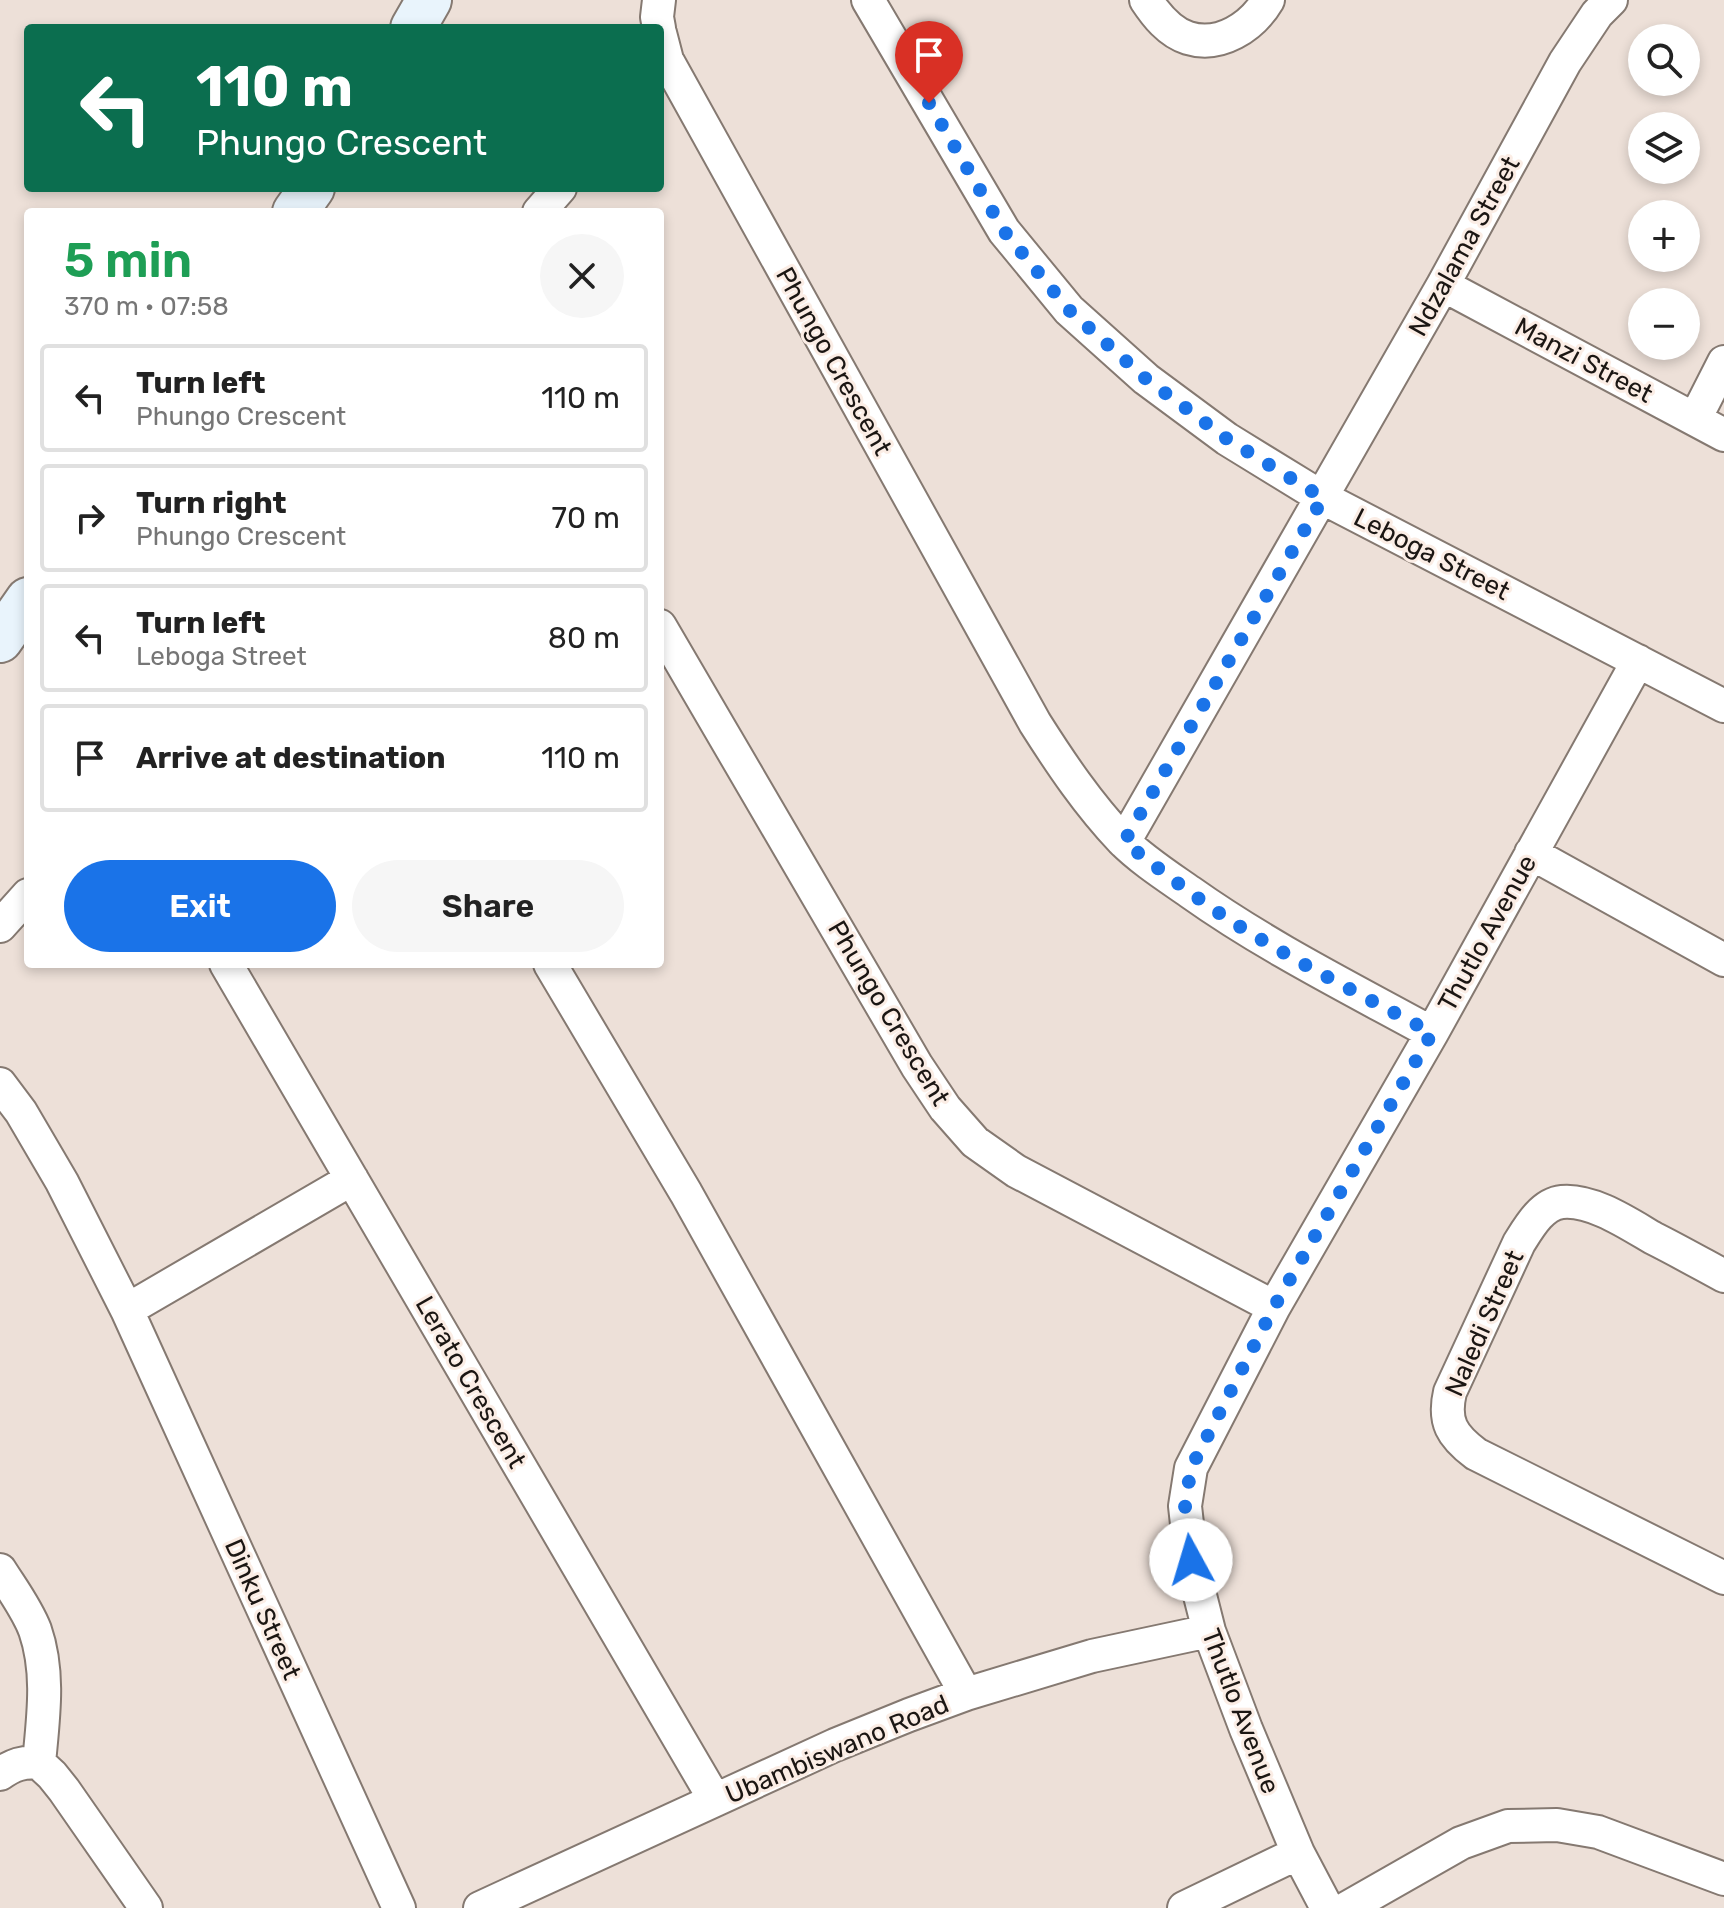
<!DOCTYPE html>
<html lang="en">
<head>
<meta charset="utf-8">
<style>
	body { margin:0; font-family:Rubik,sans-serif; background:#f6f6f6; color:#222; height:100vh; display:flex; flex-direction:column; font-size:30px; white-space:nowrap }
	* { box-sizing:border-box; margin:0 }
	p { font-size:26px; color:#767676 }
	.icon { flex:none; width:44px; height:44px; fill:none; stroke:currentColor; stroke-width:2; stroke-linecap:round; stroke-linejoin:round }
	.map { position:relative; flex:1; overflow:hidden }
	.side { position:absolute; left:24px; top:208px; width:640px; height:760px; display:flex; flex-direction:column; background:#fff; border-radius:8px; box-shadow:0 4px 12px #0003 }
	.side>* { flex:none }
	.top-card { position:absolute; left:24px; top:24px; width:640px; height:168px; border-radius:8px; box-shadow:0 4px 12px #0003; background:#0b6e4f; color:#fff; overflow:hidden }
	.tools { position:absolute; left:1628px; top:24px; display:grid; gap:16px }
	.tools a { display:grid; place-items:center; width:72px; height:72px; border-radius:50%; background:#fff; box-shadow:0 4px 12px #0003; font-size:40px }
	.pin { position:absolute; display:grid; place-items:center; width:68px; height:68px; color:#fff; margin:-82px -34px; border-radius:50% 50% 50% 0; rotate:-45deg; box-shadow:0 0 8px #0007 }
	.pin .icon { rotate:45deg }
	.me { position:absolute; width:88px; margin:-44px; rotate:354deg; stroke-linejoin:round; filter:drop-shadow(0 0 6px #0008) }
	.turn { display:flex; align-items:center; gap:28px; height:168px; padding:0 40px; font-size:36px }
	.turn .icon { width:104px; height:104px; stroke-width:2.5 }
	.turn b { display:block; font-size:56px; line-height:68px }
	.round { display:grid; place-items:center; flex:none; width:84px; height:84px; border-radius:42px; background:#f6f6f6 }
	.overview { display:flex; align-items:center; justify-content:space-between; height:136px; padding:0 40px }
	h1 { font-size:48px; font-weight:600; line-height:60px; color:#1e9e55 }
	.button { display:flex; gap:16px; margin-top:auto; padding:16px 40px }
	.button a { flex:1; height:92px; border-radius:48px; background:#1a73e8; color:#fff; font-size:32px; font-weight:600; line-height:92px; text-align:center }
	.button a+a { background:#f6f6f6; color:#222 }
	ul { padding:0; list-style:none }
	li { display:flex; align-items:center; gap:24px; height:108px; margin:0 16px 12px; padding:0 24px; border:4px solid #e0e0e0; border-radius:8px }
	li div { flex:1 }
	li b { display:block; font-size:30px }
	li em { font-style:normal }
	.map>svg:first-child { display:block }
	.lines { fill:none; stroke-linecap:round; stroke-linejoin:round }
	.minor-casing { stroke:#857971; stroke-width:36 }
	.secondary-casing { stroke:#857971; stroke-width:48 }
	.minor { stroke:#fff; stroke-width:32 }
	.secondary { stroke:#e9f4fc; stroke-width:44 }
	.route { stroke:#1a73e8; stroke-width:14; stroke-dasharray:0 25.2 }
	.labels { text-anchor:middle; stroke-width:6; stroke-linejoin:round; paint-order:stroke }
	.street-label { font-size:26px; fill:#1b1613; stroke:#fbede5 }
</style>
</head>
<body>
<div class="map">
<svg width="1724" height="1908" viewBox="0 0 1724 1908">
	<rect width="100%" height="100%" fill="#ede0d8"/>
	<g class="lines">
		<defs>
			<path id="minor" d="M868,0L1004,231L1069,310L1146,379L1227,439L1323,498L1724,706
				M1146,0C1156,15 1169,32 1188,38C1220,48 1252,27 1268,0
				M659,28L657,17L659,0
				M660,33L667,60L1035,723C1061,764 1088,804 1122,840C1142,860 1167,876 1190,892C1266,946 1350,988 1432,1033
				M539,212L560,188
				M1443,285L1724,435
				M1695,419L1724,362
				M660,626L917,1066L945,1108L975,1142L1016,1171L1274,1307
				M1124,842L1443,285L1565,62L1597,14L1611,0
				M1531,853L1724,960
				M0,926L28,895
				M226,964L715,1800
				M550,964L686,1193L966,1694
				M0,1084L21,1112L62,1182L127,1310L399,1908
				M1724,1276C1700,1263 1677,1250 1653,1238C1629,1224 1592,1199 1562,1202C1542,1204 1529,1227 1519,1243L1450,1392C1443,1422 1452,1436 1476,1454L1724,1578
				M127,1310L352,1179
				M0,1570C12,1589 27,1609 35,1630C50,1673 43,1719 39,1763
				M39,1763L52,1775L64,1790L146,1908
				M0,1774C13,1765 23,1761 39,1763
				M480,1908L835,1745L909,1715L966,1694L1092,1656L1209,1631
				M1184,1908L1298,1853
				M1327,1908L1298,1853L1246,1729L1209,1631L1191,1560L1185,1506L1191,1468L1274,1307L1432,1033L1638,661
				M1347,1908L1461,1843L1508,1826L1557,1825L1598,1832L1724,1879"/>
			<path id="secondary" d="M413,28L429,0
				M295,212L312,188
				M0,640L28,600"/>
		</defs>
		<use href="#minor" class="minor-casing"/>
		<use href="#secondary" class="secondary-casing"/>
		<use href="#minor" class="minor"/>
		<use href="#secondary" class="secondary"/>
	</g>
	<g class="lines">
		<path class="route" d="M929,103L1004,231L1069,310L1146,379L1187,409L1227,439L1323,498L1124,842C1158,868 1192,895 1228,919C1293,961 1364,996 1432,1033L1274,1307L1191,1468L1185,1506L1191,1560"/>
	</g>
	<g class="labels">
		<g class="street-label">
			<text transform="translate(1464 246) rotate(-61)" y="9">Ndzalama Street</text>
			<text transform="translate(1584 360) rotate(28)" y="9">Manzi Street</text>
			<text transform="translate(834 361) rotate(61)" y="9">Phungo Crescent</text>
			<text transform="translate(1432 554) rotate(27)" y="9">Leboga Street</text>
			<text transform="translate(1487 933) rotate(-61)" y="9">Thutlo Avenue</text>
			<text transform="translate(889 1013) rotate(59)" y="9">Phungo Crescent</text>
			<text transform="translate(1484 1323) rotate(-66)" y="9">Naledi Street</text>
			<text transform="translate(471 1382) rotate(60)" y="9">Lerato Crescent</text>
			<text transform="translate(263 1609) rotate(66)" y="9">Dinku Street</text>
			<text transform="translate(1241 1711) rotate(69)" y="9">Thutlo Avenue</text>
			<text transform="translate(837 1749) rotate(-23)" y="9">Ubambiswano Road</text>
		</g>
	</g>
</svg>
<div class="tools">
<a><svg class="icon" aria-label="search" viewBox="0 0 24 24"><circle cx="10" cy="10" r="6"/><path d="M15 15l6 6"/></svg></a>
<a><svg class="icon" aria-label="layers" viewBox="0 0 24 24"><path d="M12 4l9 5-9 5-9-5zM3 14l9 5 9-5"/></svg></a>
<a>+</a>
<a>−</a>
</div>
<div class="pin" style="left:929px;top:103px;background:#d93025"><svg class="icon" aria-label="arrive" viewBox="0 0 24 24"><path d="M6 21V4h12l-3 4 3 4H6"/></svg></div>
<svg class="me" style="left:1191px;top:1560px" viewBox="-20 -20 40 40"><circle r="19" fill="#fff"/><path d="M0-13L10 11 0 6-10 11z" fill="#1a73e8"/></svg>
<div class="top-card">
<div class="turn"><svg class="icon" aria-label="left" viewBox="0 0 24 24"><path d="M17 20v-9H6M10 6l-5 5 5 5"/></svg><div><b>110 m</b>Phungo Crescent</div></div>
</div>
<section class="side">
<div class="overview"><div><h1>5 min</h1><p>370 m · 07:58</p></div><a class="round"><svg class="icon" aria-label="close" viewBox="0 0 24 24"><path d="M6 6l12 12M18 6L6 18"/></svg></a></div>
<ul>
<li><svg class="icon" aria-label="left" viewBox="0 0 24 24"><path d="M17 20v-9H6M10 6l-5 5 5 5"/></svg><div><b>Turn left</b><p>Phungo Crescent</p></div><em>110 m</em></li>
<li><svg class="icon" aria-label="right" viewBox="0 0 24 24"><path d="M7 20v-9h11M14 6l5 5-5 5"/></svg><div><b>Turn right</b><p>Phungo Crescent</p></div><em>70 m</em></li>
<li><svg class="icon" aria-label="left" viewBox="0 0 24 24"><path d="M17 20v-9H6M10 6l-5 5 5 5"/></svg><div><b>Turn left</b><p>Leboga Street</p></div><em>80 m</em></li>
<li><svg class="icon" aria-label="arrive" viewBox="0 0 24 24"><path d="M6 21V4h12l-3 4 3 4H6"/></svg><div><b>Arrive at destination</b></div><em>110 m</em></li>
</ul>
<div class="button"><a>Exit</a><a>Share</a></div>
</section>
</div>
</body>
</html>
